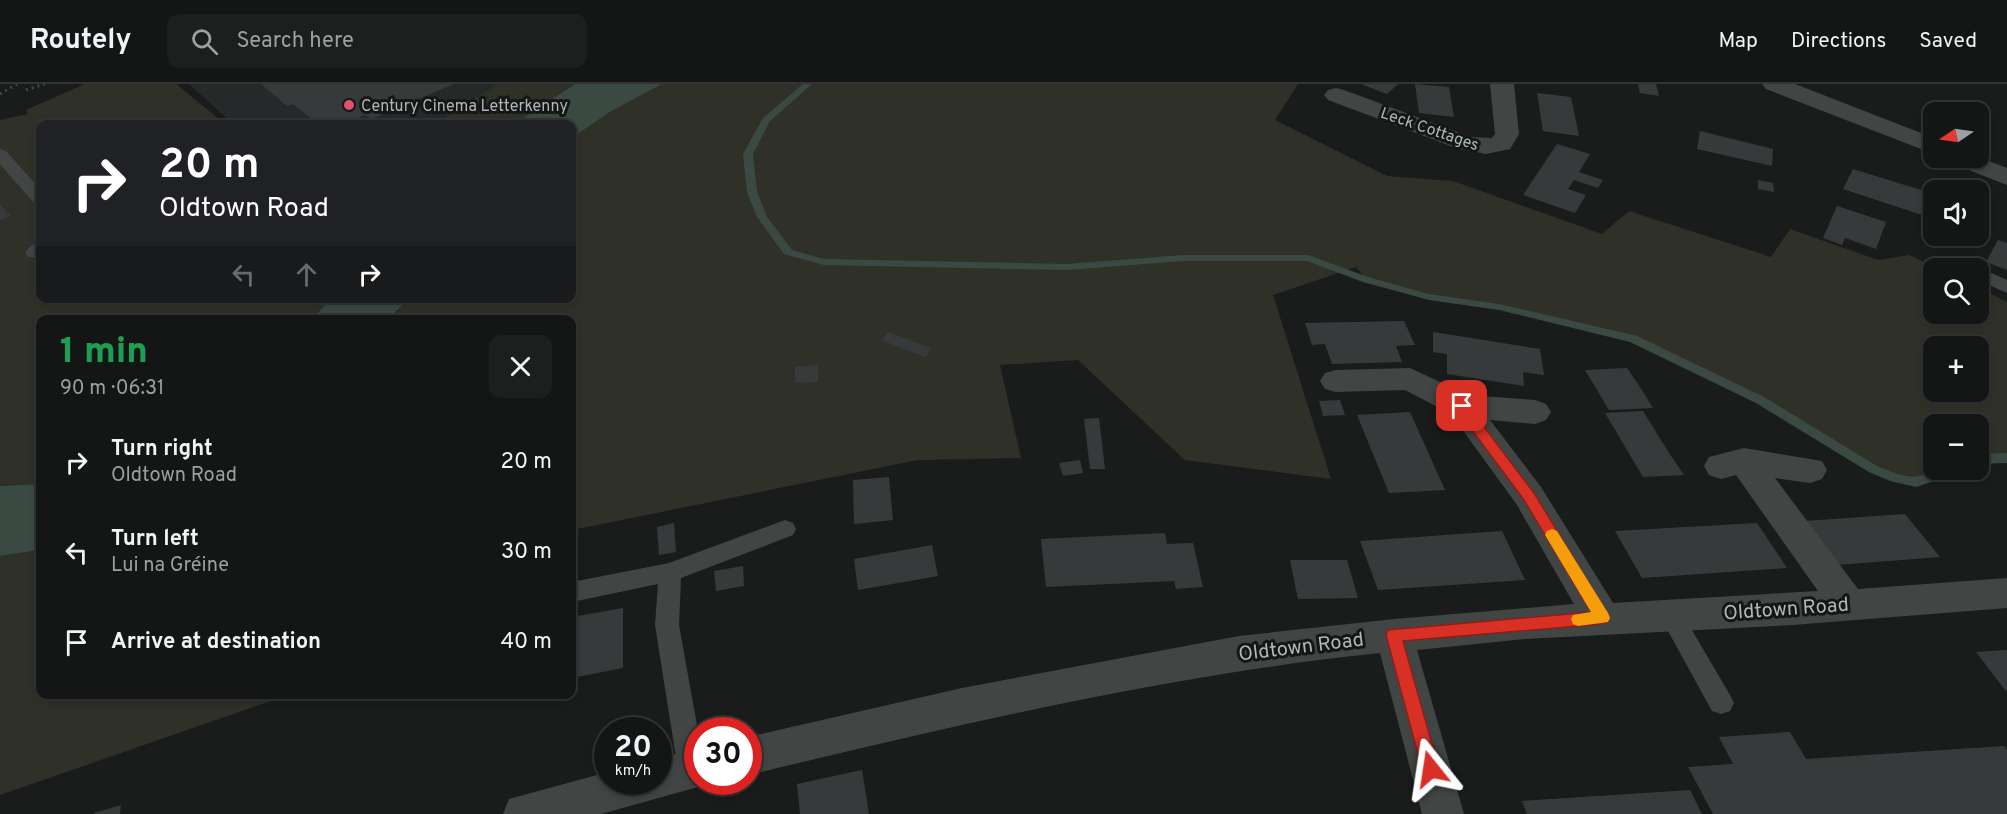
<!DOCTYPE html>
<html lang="en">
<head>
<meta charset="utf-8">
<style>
	body { margin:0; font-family:Overpass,sans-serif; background:#1d1e1e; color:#f1f3f6; height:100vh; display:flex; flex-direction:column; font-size:22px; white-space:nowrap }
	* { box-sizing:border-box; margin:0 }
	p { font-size:20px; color:#9d9fa0 }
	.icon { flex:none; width:33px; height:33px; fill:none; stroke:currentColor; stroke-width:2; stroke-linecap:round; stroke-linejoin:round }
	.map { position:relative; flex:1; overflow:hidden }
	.sheet { position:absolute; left:36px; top:231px; width:540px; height:384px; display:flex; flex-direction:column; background:#141515; border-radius:12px; box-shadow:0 3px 9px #0003,0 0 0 2px #333434 }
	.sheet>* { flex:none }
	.guide { position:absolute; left:36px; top:36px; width:540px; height:183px; border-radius:12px; box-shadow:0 3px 9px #0003,0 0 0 2px #333434; background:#202124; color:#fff; overflow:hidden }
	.needle { width:39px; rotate:257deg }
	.fabs { position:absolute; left:1923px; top:18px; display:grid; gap:12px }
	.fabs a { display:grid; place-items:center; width:66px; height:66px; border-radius:12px; background:#141515; box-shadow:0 3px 9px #0003,0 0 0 2px #333434; font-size:30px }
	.speed { position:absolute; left:594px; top:633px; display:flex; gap:12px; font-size:30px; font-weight:700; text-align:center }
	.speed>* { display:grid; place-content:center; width:78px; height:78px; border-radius:50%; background:#141515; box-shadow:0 3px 9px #0003,0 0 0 2px #333434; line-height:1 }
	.speed small { font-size:15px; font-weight:400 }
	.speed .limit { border:9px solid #d22; background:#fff; color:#111 }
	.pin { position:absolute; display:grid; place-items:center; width:51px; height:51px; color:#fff; margin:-26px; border-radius:12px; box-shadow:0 3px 9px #0006 }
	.me { position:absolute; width:66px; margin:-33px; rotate:345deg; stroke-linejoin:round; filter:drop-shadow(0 0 4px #0008) }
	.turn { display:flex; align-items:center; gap:21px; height:126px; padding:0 24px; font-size:27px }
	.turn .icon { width:78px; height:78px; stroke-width:2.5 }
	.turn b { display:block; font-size:42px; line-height:51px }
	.lanes { display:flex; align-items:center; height:57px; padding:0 24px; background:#0003; justify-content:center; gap:30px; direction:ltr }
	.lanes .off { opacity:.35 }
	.round { display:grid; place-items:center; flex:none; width:63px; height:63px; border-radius:12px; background:#1d1e1e }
	.overview { display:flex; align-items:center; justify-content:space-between; height:102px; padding:0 24px }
	h1 { font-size:36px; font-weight:800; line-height:45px; color:#1e9e55 }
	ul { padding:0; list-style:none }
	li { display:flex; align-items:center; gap:18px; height:90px; padding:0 24px }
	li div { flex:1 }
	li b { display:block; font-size:22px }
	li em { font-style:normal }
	header { display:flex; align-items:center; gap:36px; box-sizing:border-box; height:84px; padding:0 30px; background:#141515; border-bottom:2px solid #333434 }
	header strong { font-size:28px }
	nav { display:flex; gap:33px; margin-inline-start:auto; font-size:21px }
	.search { width:420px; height:54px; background:#1d1e1e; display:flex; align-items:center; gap:15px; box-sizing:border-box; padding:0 21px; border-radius:12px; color:#9d9fa0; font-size:22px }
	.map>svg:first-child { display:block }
	.built { fill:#262929 }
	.green { fill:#2f3129; fill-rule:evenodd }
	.water { fill:#3a4a43 }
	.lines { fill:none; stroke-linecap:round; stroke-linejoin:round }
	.stream { fill:#3a4a43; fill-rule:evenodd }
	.building { fill:#373a3b }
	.path { stroke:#444949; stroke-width:3; stroke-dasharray:2 4; stroke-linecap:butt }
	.lane { fill:#414645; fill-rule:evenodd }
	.street { fill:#414645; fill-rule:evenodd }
	.route { fill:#d93025; stroke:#8d1f18; stroke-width:1.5 }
	.slow { fill:#f59e0b }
	.poi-dot { fill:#dd516c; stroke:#151717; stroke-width:2 }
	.labels { text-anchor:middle; stroke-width:6; stroke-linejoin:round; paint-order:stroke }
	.far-poi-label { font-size:16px; fill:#aebab8; stroke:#151717; text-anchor:start }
	.far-street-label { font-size:16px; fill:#aebab8; stroke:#151717 }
	.street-label { font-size:20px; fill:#aebab8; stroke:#151717 }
</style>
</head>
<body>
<header>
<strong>Routely</strong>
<div class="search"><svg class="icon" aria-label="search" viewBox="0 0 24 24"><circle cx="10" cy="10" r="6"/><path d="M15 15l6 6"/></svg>Search here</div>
<nav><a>Map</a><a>Directions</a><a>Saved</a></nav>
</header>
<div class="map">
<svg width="2007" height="730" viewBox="0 0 2007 730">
	<rect width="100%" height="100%" fill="#1a1c1c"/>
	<path class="built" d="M189,0H503L458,24L437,40H233Z"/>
	<path class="green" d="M85,0H176L225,40H40V214L331,215L312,235L40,236V400L0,402V136L11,132L0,119V36L28,30L26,26Z
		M498,0H575L514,40H435Z
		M662,0H1298L1275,36L1387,92L1453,97L1602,150L1629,127L1771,173L1790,145L1878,176L1909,171L1937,184H1934V230H1978L1979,204L2007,218V374L1979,375L1978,340H1934V386H1945L1936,392L1916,398L1894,394L1873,385L1760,316L1633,255L1500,223L1429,213L1367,196L1356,183L1273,211L1331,395L1185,376L1078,276L1000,281L1021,374L918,376L572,446V236H389L408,215L572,214V54L610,28ZM1934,262H1978V308H1934Z
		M40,466V610L288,611L0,711V472Z"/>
	<path class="water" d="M575,0H662L610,28L572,54V40H514Z
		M331,215V214L408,215L389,235H312Z
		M40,400V466L0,472V402Z"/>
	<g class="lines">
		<path class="stream" d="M803,0H812L770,37L753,70L757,108L767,133L792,166L824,175L1067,180L1183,171H1308L1371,194L1429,210L1499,220L1637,252L1764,313L1877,382C1890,387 1905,395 1919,392C1932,390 1937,384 1951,386L1940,395L1916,403L1890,397L1869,388L1756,319L1630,258L1499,226L1429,216L1363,198L1307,177H1183L1067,186L824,181L784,170L757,133L747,108L743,70L763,34Z
			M2007,369V379L1978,380V370Z"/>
	</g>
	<path class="building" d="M261,0H454L371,35L365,31L342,40H318L293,20L287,22Z
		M1361,0H1398L1387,10Z
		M1415,0L1449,3L1454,33L1419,29Z
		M1638,0H1656L1659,12L1640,9Z
		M1537,9L1571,13L1579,52L1543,47Z
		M1700,47L1773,65L1772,82L1697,65Z
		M1557,60L1590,70L1579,88L1603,96L1598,104L1574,96L1568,105L1586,111L1575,129L1523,111Z
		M1853,85L1934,110V135L1843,105Z
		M1758,96L1773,99L1774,108L1758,105Z
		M0,119L11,132L0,136Z
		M1837,122L1886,138L1876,165L1845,154L1842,161L1823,154Z
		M1998,156L2007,159V186L1986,178Z
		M1404,237L1415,261L1396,262L1402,278L1332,280L1325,260L1312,261L1305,239Z
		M889,248L931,264L925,273L881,256Z
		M1433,248L1540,265L1544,291L1523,288L1524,302L1447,290V270L1433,268Z
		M818,281V298L795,299V283Z
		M1627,284L1640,303L1653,324L1609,326L1585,286Z
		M1340,316L1345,331L1323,332L1319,317Z
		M1643,327L1669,369L1684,391L1643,393L1605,329Z
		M1410,328L1427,366L1445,406L1389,409L1357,331Z
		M1099,334L1105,385H1090L1084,335Z
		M1080,376L1083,389L1063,392L1059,379Z
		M889,393L893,436L854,440L853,396Z
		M1905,430L1940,473L1837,481L1804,437Z
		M674,439L676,468L659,471L657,443Z
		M1757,439L1787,484L1642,494L1615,447Z
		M1502,447L1525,496L1378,506L1360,457Z
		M1165,449L1167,460L1193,459L1203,503L1176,505L1174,497L1046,503L1041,455Z
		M932,461L938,492L858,506L854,475Z
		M1290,476H1347L1358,514L1298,515Z
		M743,482L744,502L716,507L714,487Z
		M623,524V584L572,594V533Z
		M2007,566V606H2005L1976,568Z
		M1790,648L1806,675L2004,662L2007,666V730H1713L1688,683L1733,680L1719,653Z
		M862,686L869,730H800L797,700Z
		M1690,706L1702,730H1527L1522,717Z
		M121,721L120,730H94V729Z"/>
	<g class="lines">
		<path class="path" d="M26,6L45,0
			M0,10L17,0"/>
		<path class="lane" d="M0,65L6,67L40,105V120L34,119L0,80Z
			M40,158V173H28L25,169C29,163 33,159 40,158Z
			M1978,183L2007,196V209L1978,196V184H1973Z
			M785,436L793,439L796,445L793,451L681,494L679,541L698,647V696L691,698L682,695L678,686L655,541L658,500L572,518V498L669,479Z
			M1671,521L1679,524L1730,611L1734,619L1730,627L1721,630L1712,627L1663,538L1659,531L1663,524Z"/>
		<path class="street" d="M1490,0H1514L1519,50L1510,65L1486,70L1456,64L1328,16L1324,11L1328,6L1336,4L1344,6L1471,53L1492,54L1495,50Z
			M1762,0H1795L1934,54V70L1766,5Z
			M1978,73L2007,84V101L1951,79L1947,74Z
			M1410,284L1468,311L1535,316L1546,320L1551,328L1546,336L1535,340L1490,336L1541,403L1613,519L1818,507L1736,391L1721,395L1709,391L1704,382L1709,373L1744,364L1822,377L1827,386L1822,395L1810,399L1775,394L1858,505L2007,494V524L1793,541L1525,555L1417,566L1464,730H1422L1380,569C1166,591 957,641 748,691V653L962,604L1239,552L1394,535L1574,520L1517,421L1451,330L1405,306L1336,308L1325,305L1320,297L1325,289L1336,286Z
			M698,665V698H713L698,703L601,730H503L509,715L608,688V698H658V674Z"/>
	</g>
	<path class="route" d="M1462,317L1466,319L1534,409L1610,534L1608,538L1602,540L1403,557L1439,685L1437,691L1431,693L1425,691L1422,685L1386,551L1388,546L1591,528L1524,416L1457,326L1455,322L1457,319Z"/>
	<path class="slow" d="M1552,445L1557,447L1608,529L1610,534L1608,538L1578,542L1573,540L1571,535L1573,531L1591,528L1545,451L1547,447Z"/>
	<circle class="poi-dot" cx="349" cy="21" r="6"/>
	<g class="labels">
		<g class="far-poi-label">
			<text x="361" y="27">Century Cinema Letterkenny</text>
		</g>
		<g class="far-street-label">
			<text transform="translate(1430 44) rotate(19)" y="6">Leck Cottages</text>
		</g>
		<g class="street-label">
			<text transform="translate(1786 524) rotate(-4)" y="7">Oldtown Road</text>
			<text transform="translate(1301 562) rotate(-7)" y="7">Oldtown Road</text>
		</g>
	</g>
</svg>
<div class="fabs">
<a><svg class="needle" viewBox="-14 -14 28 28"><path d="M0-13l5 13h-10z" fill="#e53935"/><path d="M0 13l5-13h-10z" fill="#9d9fa0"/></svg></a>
<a><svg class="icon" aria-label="sound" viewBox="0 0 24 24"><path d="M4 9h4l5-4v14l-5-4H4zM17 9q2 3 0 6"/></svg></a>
<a><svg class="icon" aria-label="search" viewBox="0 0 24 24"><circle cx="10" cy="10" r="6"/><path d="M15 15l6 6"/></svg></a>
<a>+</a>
<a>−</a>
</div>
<div class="speed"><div>20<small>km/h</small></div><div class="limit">30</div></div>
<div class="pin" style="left:1462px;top:322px;background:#d93025"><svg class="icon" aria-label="arrive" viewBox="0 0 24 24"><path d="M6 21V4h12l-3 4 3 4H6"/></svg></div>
<svg class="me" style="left:1431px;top:685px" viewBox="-20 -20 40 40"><path d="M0-17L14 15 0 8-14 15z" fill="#d93025" stroke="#fff" stroke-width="4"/></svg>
<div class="guide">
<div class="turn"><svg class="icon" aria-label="right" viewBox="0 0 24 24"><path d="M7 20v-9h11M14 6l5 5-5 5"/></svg><div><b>20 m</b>Oldtown Road</div></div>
<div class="lanes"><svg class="icon off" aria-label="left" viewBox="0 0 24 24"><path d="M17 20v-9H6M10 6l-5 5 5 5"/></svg><svg class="icon off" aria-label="ahead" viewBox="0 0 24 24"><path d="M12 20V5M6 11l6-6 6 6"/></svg><svg class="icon" aria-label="right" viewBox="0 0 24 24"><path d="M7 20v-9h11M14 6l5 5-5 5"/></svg></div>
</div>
<section class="sheet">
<div class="overview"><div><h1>1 min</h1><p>90 m · 06:31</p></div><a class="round"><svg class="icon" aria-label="close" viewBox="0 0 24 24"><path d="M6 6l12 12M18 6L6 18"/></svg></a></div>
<ul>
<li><svg class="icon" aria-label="right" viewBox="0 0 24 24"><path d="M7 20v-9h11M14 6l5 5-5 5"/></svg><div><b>Turn right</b><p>Oldtown Road</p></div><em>20 m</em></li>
<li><svg class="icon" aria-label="left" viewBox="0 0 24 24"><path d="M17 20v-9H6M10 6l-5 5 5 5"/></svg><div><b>Turn left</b><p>Lui na Gréine</p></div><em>30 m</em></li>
<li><svg class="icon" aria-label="arrive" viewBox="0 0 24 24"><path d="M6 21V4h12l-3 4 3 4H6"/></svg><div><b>Arrive at destination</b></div><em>40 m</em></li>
</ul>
</section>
</div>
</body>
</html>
